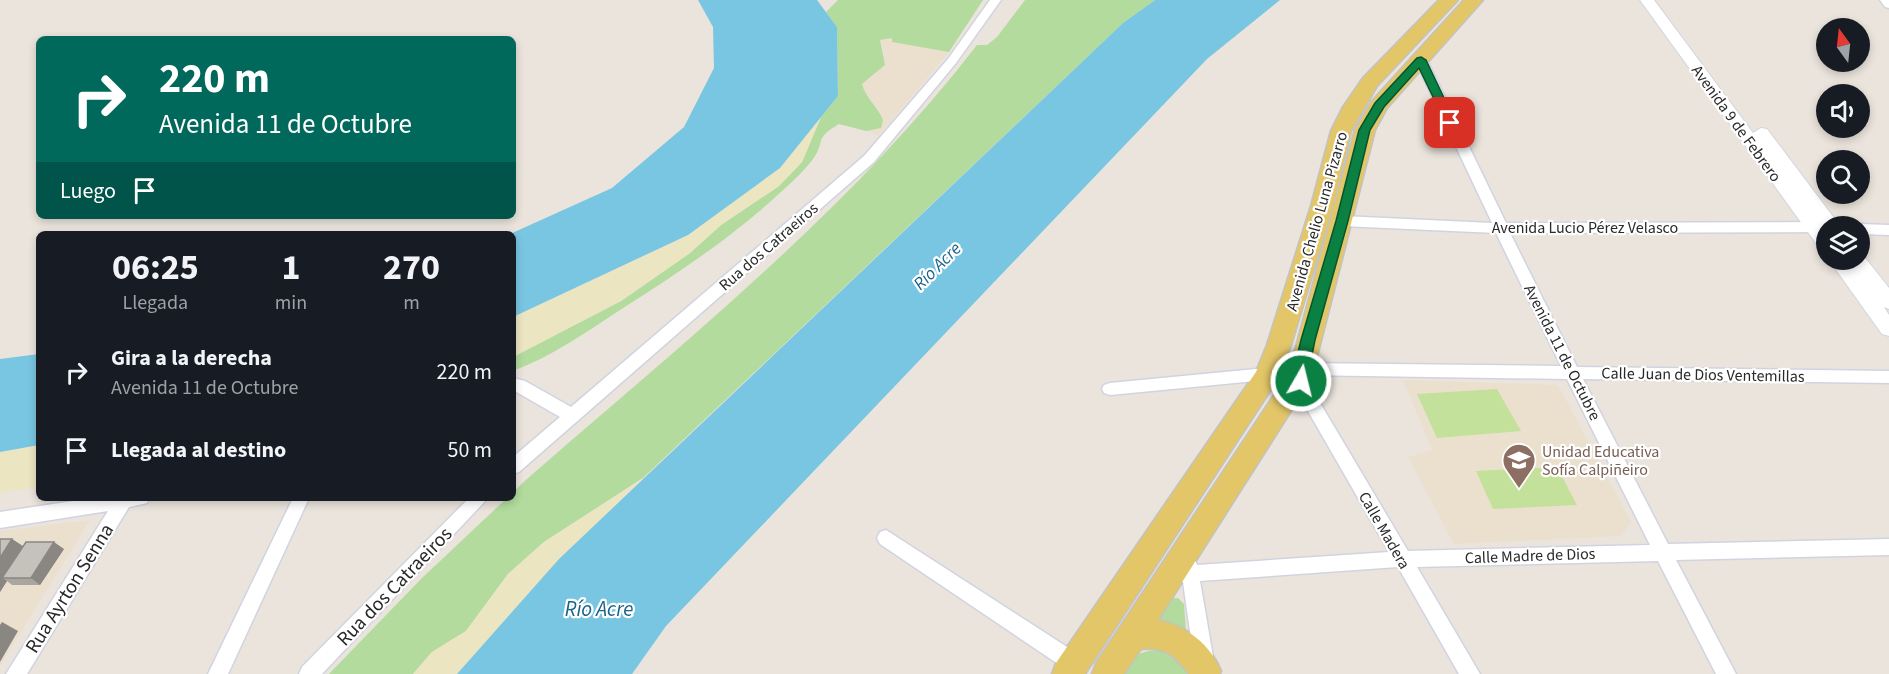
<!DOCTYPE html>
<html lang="es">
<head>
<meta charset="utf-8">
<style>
	body { margin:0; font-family:"Source Sans 3",sans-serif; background:#242831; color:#f1f3f6; height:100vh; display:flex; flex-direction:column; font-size:22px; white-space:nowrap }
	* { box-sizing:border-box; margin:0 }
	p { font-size:20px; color:#9ea1a6 }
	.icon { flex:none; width:33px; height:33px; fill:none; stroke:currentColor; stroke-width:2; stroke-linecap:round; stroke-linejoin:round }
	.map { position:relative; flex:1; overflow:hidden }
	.details { position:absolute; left:36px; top:231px; width:480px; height:270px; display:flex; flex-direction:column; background:#171b24; border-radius:9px; box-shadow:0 3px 9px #0003 }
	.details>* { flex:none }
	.banner { position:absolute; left:36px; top:36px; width:480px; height:183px; border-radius:9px; box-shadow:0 3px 9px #0003; background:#00695c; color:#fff; overflow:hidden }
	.needle { width:39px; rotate:345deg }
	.fabs { position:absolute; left:1816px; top:18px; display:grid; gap:12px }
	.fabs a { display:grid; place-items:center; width:54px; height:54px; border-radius:50%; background:#171b24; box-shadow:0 3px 9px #0003; font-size:30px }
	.pin { position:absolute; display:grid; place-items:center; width:51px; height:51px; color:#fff; margin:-26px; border-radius:12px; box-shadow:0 3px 9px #0006 }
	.me { position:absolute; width:66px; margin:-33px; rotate:8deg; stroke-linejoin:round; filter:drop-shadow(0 0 4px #0008) }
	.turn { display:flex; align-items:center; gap:21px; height:126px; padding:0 24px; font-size:27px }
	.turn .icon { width:78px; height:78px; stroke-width:2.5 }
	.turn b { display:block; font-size:42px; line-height:51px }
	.then { display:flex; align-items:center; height:57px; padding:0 24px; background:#0003; gap:12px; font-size:22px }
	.eta { display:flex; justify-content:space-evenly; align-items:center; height:102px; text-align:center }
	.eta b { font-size:36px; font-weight:700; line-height:42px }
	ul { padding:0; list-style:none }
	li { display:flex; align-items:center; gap:18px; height:78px; padding:0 24px }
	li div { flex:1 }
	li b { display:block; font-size:22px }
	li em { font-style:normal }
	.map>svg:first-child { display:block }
	.education { fill:#eae0cd }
	.green { fill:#b2db9d }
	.sand { fill:#ece5c2 }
	.pitch { fill:#c3e19a }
	.water { fill:#79c6e2 }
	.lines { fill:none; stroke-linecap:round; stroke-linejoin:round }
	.minor-casing { stroke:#d1d4e0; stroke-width:3 }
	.tertiary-casing { stroke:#d1d4e0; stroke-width:2 }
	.primary-casing { stroke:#c3c3c3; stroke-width:3 }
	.minor { fill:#fff; fill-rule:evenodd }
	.tertiary { fill:#fff; fill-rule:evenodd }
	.primary { fill:#e2c668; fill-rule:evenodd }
	.wall { fill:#a9a6a1 }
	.shaded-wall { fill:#8a8783 }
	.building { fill:#c5c1bb; stroke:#8a8783; stroke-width:1.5 }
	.route { fill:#0b8043; stroke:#07532c; stroke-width:1.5 }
	.labels { text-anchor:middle; stroke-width:4.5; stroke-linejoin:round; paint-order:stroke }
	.street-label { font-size:16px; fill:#292929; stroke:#fff }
	.education-label { font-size:16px; fill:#785e54; stroke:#fff; text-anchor:start }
	.water-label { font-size:18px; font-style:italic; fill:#1a648b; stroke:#fff }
	.near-street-label { font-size:20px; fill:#292929; stroke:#fff }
	.near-water-label { font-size:21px; font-style:italic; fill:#1a648b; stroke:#fff }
</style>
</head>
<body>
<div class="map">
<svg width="1889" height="674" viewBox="0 0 1889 674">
	<rect width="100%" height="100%" fill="#eae4dc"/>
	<path class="education" d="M892,38V42L949,52L879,135L866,131L881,128L879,110L864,91L862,84L877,73L884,54L880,40Z
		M1403,380L1558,385L1631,522L1621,536L1454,544L1408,457L1432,450Z
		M90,520L0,666V531Z"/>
	<path class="green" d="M838,0H983L949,52L892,42V38L880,40L885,65L862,84C865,97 878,107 883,120L881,128L866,131L839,124C813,139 826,141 813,159C802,174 785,188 771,201C725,242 672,277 620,310C585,333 552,356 513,371V357L621,301L690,253L721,225L779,186L802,162L821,117L838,96L837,27L826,12Z
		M1025,0H1155L1123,23L643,478L544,542L508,574L466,631L432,652L413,674H329L421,579L507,498H513V492L527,479C684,342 850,210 977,45H987L997,37Z
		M1169,598H1178L1184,604L1186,632L1154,623Z
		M1160,650L1174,659L1190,674H1122C1134,656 1137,651 1160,650Z"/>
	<path class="sand" d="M821,117L802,162L779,186L721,225L690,253L621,301L513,357V317L688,235L779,168Z
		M39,445V487L0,493V452Z
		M643,478L559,559L457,674H413L432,652L466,631L508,574L544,542Z"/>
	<path class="pitch" d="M1497,389L1521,431L1437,438L1417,394Z
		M1557,467L1577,505L1493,509L1476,471Z"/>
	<path class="water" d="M698,0H817L837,27L838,96L780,168L688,235L513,317V234H510L612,188L684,127L714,68L713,27Z
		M1155,0H1280L1207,59L666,626L632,674H457L559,559L1123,23Z
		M39,354V445L0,452V359Z"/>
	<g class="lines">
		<defs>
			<path id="minor" d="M990,0H1001L956,63L874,162L519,472L513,474V457L560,417L513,390V378L525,381L571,407L864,156L948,59Z
				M1880,0H1889V8L1885,7Z
				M1421,57L1427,60L1506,223L1827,222L1834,226H1827V232L1510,233L1577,367L1889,371V383L1583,379L1668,544L1889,539V555L1676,560L1736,674H1716L1658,561L1417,567L1480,674H1459L1398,567L1200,581L1216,674H1196L1183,582L1171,583L1165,581L1162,575L1165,569L1180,566L1183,560L1189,558L1195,560L1197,565L1389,552L1293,385L1295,381L1301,379L1307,381L1408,551L1650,545L1567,379L1301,375L1296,373L1293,369L1296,365L1301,363L1561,366L1496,233L1342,226L1335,221L1342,216L1492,223L1415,60Z
				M1860,224L1889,225V235L1860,234V226H1855Z
				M1266,368L1271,370L1274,374L1271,378L1266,380L1110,395L1104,393L1102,389L1104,385L1110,383Z
				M93,498H149L147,503L129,507L27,674H6L108,511L0,528V512Z
				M293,498H309L228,674H208Z
				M469,498H488L322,674H299L302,667Z
				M886,530L1081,656L1083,663L1081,670L1074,672L1067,670L880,544L877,538L880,532Z"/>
			<path id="tertiary" d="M1640,0H1654L1753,133L1761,128L1767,129L1837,222L1840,226H1827V251L1821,250Z
				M1860,254L1863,255L1889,288V309L1884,307L1889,315V336L1882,334L1829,260H1860Z"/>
			<path id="primary" d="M1439,0H1458L1377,86L1351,131L1333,206L1291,345L1274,385L1085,674H1052L1056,663L1256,372L1267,345L1311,206L1331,131L1343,107L1363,78Z
				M1464,0H1483L1387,108L1375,130L1312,376L1309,383L1300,386L1291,383L1288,376L1355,130L1372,101Z
				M1289,383L1298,386L1302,393L1298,400L1158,620C1187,626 1210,644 1221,671L1220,674H1189C1174,655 1166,647 1141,649L1124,674H1092L1096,663L1280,386Z"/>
		</defs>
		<use href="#minor" class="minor-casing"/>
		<use href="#tertiary" class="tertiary-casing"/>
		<use href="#primary" class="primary-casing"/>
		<use href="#minor" class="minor"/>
		<use href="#tertiary" class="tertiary"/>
		<use href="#primary" class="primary"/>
	</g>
	<path class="wall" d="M0,539H12L23,546L64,549L40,585H12L7,581L0,592Z"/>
	<path class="shaded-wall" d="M12,539L27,549L2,578L7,581L0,592V558Z
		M54,542L64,549L40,585L31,578Z
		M2,622L18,631L0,662V625Z"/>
	<path class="building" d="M0,539H12L0,558Z
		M26,542H54L31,578H2Z"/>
	<path class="route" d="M1421,57L1426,60L1456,123L1450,127L1447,126L1419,68L1384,107L1370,130L1348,221L1315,340L1306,385H1296L1294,369L1301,340L1336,221L1359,130L1375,103L1417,58Z"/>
	<defs>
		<symbol id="school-pin" viewBox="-11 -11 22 30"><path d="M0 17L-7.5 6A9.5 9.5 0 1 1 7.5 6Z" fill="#8d6e63" stroke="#fff"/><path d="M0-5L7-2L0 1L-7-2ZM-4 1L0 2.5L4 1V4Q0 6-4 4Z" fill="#fff"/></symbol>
	</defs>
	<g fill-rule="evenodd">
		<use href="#school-pin" x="1500" y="441" width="38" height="52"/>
	</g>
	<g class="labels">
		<g class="street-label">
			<text transform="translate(1737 123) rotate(54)" y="6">Avenida 9 de Febrero</text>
			<text transform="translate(1316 221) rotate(-74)" y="6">Avenida Chelio Luna Pizarro</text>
			<text x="1585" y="233">Avenida Lucio Pérez Velasco</text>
			<text transform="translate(768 246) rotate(-41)" y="6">Rua dos Catraeiros</text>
			<text transform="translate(1563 352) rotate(63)" y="6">Avenida 11 de Octubre</text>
			<text transform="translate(1703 374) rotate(1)" y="6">Calle Juan de Dios Ventemillas</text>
			<text transform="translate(1385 530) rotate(60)" y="6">Calle Madera</text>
			<text transform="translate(1530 555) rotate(-2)" y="6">Calle Madre de Dios</text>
		</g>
		<g class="education-label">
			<text x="1542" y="457">Unidad Educativa<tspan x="1542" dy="18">Sofía Calpiñeiro</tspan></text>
		</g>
		<g class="water-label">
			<text transform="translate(937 266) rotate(-45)" y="6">Río Acre</text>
		</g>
		<g class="near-street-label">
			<text transform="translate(394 586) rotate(-46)" y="7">Rua dos Catraeiros</text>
			<text transform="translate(69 588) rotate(-58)" y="7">Rua Ayrton Senna</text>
		</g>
		<g class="near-water-label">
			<text x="599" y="616">Río Acre</text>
		</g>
	</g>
</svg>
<div class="fabs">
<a><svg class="needle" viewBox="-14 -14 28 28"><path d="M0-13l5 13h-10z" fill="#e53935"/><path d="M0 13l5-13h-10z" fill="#9ea1a6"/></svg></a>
<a><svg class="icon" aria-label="sound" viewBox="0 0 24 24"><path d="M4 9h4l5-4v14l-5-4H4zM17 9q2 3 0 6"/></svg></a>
<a><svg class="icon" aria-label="search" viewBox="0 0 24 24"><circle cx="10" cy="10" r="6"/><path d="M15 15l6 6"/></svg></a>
<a><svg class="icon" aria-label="layers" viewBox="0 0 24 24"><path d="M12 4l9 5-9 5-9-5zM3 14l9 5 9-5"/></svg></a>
</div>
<div class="pin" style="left:1450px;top:123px;background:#d93025"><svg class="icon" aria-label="arrive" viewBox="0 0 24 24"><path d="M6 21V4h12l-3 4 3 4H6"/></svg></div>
<svg class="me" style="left:1301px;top:381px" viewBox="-20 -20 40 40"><circle r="17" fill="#0b8043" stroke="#fff" stroke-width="3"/><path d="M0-11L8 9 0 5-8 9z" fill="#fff"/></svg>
<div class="banner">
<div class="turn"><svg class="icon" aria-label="right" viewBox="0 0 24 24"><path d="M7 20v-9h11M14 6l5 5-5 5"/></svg><div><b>220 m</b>Avenida 11 de Octubre</div></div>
<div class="then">Luego<svg class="icon" aria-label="arrive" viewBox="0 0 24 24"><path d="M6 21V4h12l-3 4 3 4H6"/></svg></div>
</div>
<section class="details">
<div class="eta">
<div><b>06:25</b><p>Llegada</p></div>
<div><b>1</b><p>min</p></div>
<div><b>270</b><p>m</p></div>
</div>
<ul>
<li><svg class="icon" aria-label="right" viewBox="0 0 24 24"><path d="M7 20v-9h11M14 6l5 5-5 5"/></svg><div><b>Gira a la derecha</b><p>Avenida 11 de Octubre</p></div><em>220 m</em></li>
<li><svg class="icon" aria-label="arrive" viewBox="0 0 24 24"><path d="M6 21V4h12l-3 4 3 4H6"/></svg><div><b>Llegada al destino</b></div><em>50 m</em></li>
</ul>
</section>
</div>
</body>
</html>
